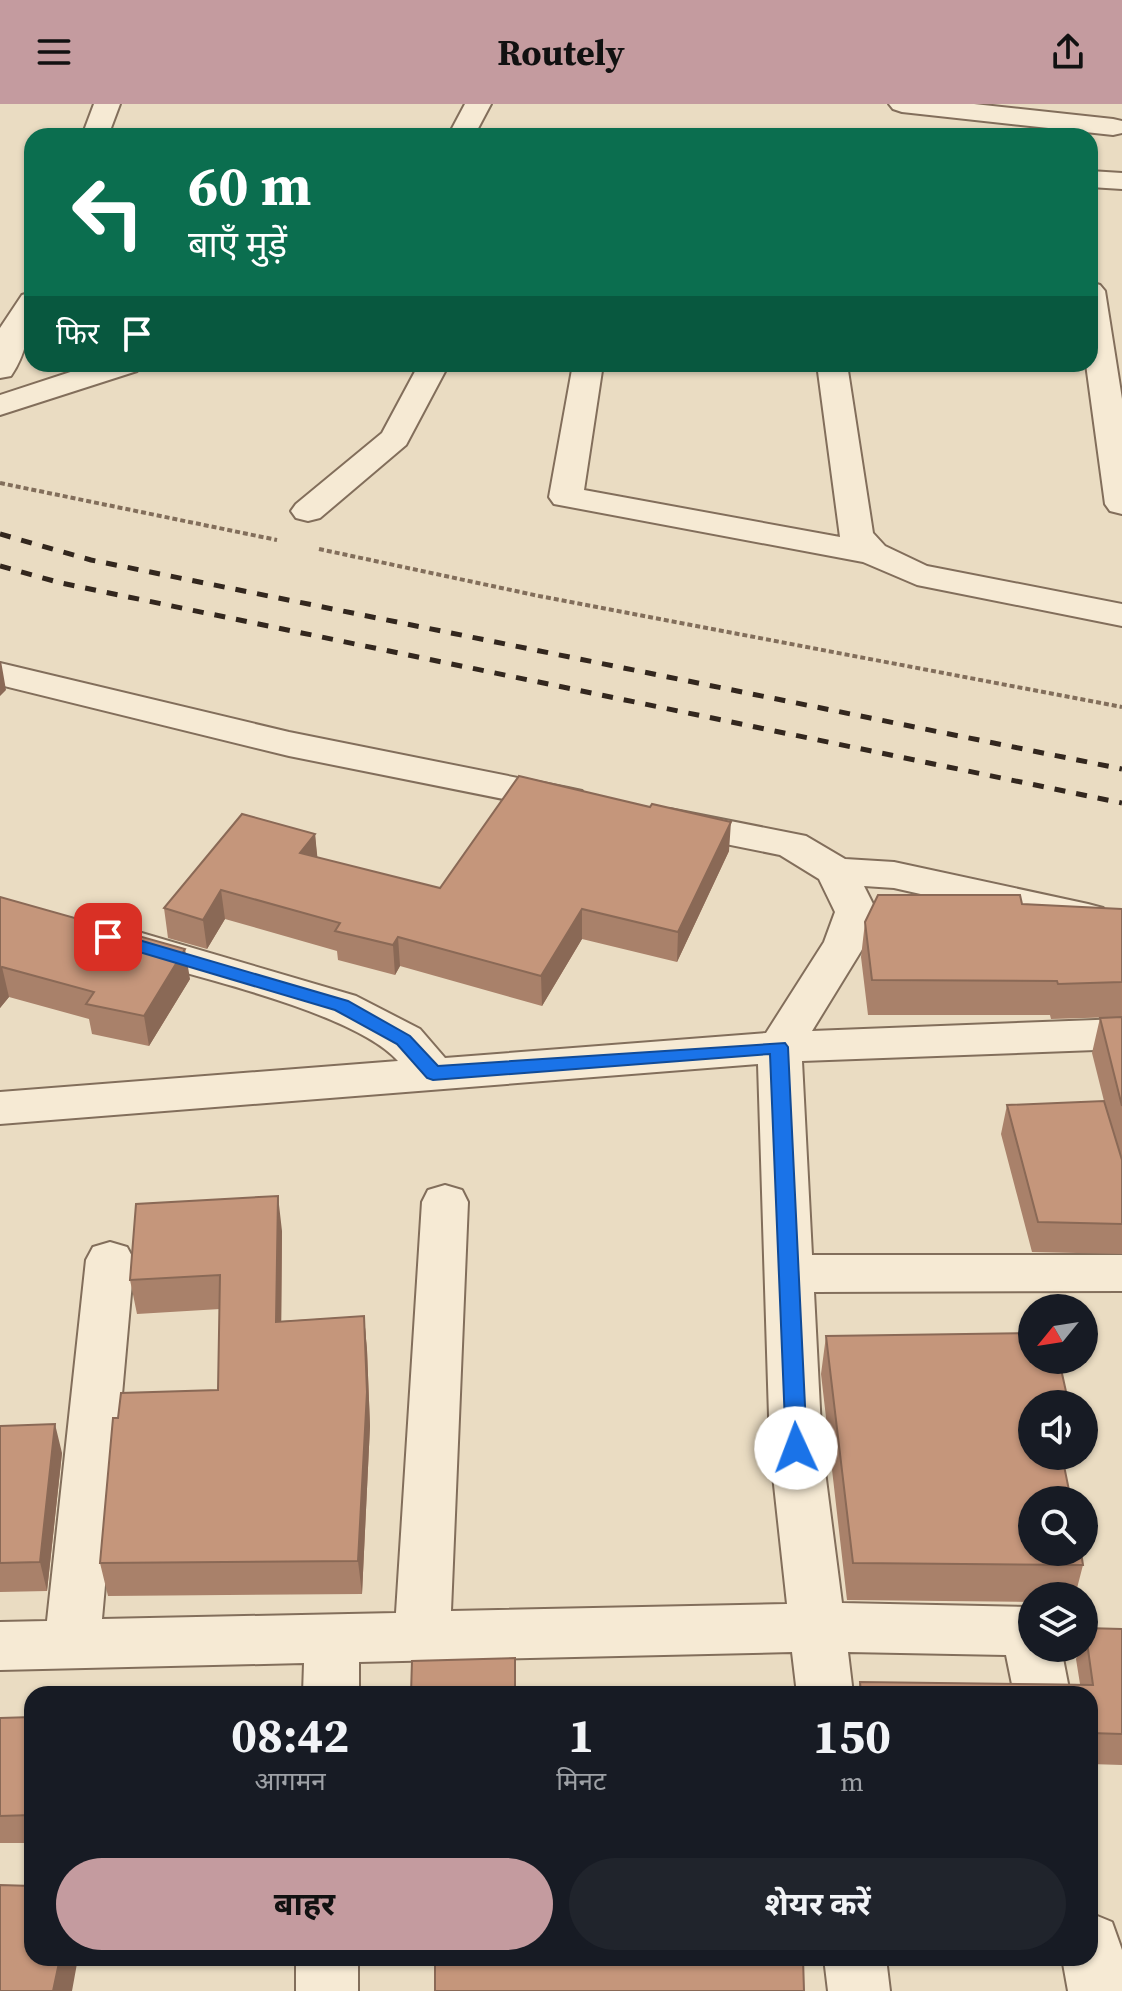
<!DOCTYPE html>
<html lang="hi">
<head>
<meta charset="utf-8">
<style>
	body { margin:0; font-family:"Source Serif 4","Noto Sans Devanagari",serif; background:#20242c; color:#f1f3f6; height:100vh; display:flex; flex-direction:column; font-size:30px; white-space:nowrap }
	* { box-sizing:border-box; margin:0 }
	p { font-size:26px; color:#9ea1a6 }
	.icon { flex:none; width:44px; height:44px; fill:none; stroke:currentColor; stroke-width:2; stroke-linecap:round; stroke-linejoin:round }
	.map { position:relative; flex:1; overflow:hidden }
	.drawer { position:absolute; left:24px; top:1582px; width:1074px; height:280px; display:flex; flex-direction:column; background:#171b24; border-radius:24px; box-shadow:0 2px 6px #0004 }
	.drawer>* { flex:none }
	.top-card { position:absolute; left:24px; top:24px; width:1074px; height:244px; border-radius:24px; box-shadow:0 2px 6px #0004; background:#0b6e4f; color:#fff; overflow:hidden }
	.needle { width:52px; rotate:240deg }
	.controls { position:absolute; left:1018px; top:1190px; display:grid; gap:16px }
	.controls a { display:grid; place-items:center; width:80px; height:80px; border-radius:50%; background:#171b24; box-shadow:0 2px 6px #0004; font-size:40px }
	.pin { position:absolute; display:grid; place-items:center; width:68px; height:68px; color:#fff; margin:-34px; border-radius:16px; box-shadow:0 4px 12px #0006 }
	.me { position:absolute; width:88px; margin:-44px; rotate:358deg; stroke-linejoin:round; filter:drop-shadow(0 0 6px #0008) }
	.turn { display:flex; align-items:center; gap:28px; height:168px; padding:0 32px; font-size:36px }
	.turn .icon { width:104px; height:104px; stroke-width:2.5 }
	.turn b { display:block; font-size:56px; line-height:68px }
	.then { display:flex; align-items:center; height:76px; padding:0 32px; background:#0003; gap:16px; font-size:30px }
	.eta { display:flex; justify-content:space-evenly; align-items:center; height:136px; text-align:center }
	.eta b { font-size:48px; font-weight:700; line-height:56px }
	.button { display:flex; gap:16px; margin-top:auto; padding:16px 32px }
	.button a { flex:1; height:92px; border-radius:48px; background:#c49b9f; color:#111; font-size:32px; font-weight:700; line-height:92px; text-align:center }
	.button a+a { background:#20242c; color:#f1f3f6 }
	header { display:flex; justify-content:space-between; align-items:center; height:104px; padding:0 32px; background:#c49b9f; color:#111; font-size:36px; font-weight:700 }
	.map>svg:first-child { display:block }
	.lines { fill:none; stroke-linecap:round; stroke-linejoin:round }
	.minor-casing { stroke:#826e5b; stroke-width:4 }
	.path { stroke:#826e5b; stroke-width:4; stroke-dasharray:5 3; stroke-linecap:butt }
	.minor { fill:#f6ead4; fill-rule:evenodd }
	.rail { stroke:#33271e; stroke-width:5; stroke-dasharray:11 11; stroke-linecap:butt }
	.wall { fill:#a9816a }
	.shaded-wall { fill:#8a6956 }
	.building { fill:#c5967b; stroke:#8a6956; stroke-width:2 }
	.route { fill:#1a73e8; stroke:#114b97; stroke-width:2 }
</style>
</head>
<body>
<header><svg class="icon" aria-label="menu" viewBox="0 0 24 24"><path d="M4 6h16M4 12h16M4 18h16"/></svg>Routely<svg class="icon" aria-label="share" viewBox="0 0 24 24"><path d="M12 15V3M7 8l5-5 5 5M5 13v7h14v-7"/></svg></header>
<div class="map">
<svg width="1122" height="1887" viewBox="0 0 1122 1887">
	<rect width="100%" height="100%" fill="#eadcc2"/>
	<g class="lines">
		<defs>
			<path id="minor" d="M94,0H120L108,32H82Z
				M465,0H491L474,32H448Z
				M889,0H974L1113,15L1122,17V29L1113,31L902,8L893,5Z
				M1090,67L1122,69V85L1090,83Z
				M1090,178L1100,181L1105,187L1122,295V410L1110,407L1105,400L1086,260H1090Z
				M32,188C32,217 28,247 11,272L0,274V224L22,191Z
				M95,260H141L137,267L0,311V291Z
				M419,260H449L406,341L320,414L308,417L296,414L291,407L296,400L382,329Z
				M573,260H603L584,386L840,433L817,260H847L873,429L885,442L927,462L1122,500V522L917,481L863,458L554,400L549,393Z
				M0,559L289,628L568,684L582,687L588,696L582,705L568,708L289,652L0,581Z
				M670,705L806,732L845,755L894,758L1088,800L1103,804L1109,814L1103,824L1088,828L894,784L864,782L877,808L866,839L812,927L1122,915V945L802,957L812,1151H1122V1187L814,1188L822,1344L842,1499L1032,1503V1544H1061L1070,1590H1014L1006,1551L848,1548L853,1590H797L792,1548L359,1558V1590H303L304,1559L0,1566V1518L47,1517L86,1156L93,1143L110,1138L127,1143L134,1156L102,1515L396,1509L422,1098L428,1086L445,1081L462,1086L468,1098L451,1507L787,1500L770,1344L758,960L0,1020V988L398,957C354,907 181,869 113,849L107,839L113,829L128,825L356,892L420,925L445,954L766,929L824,838L835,808L819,775L780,751L656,726L650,717L656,708Z
				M1090,1809L1112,1818L1122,1846V1887H1068L1062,1854H1090Z
				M296,1854H358V1887H296Z
				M824,1854H886L890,1887H828Z"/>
		</defs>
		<use href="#minor" class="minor-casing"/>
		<path class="path" d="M0,379L277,436
			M319,445L539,492L1122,603"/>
		<use href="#minor" class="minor"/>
		<path class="rail" d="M0,430L91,456L1122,665
			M0,462L61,479L1122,699"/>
	</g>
	<path class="wall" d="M315,730L317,754L440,784L729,747L677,858L582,835L542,902L400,862L395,871L338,856L337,847L225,815L207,845L168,834L164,804Z
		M0,793L190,875L149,942L92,930L89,915L9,893L0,904Z
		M1022,800L1122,805V1052H1121L1122,1056V1150L1032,1148L1001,1030L1007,1001L1104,997L1092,949L1100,914L1117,913L1051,915L1050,911H868L861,853L865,818Z
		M282,1127L281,1217L364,1212L367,1246L370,1322L362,1490L108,1492L100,1459L118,1314L218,1286L220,1205L137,1210L130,1176Z
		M826,1232L1067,1292L1066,1300H1032L1083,1461L1075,1492H1032V1498L847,1496L821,1270Z
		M0,1322L62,1349L47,1487L0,1488Z
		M1085,1524L1122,1525V1661L1090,1660V1590H858L860,1578L1080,1580L1076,1555L1080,1544H1084Z
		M32,1613V1739H0V1614Z"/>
	<path class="shaded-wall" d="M1,557L6,586L0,592V558Z
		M731,718L729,747L677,858L678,828Z
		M315,730L318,759L300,749Z
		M221,786L225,815L207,845L203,816Z
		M582,805V835L542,902L541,872Z
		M398,833L400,862L395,871L393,841Z
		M185,845L190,875L149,942L144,912Z
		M2,863L9,893L0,904V866Z
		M278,1092L282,1127L281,1252L276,1218Z
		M364,1212L367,1246L370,1322L362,1490L358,1457Z
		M55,1320L62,1349L47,1487L40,1458Z
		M60,1854H78L72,1887H53Z"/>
	<path class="building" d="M519,672L650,703L652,700L731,718L678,828L582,805L541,872L398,833L393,841L335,827L340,819L221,786L203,816L164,804L242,710L315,730L300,749L440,784Z
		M878,791H1020L1022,800L1122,805V878L1058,880L1057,877L872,876L865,818Z
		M0,793L185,845L144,912L86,900L94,888L2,863L0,866Z
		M1122,913V1002L1100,914Z
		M1104,997L1122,1056V1120L1038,1118L1007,1001Z
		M278,1092L276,1218L364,1212L367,1288L358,1457L100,1459L113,1314H118L121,1289L218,1286L220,1171L130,1176L136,1100Z
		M1032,1229V1256H1059L1067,1292H1051L1052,1300H1032V1352H1062L1071,1396H1032V1448H1081L1083,1461L853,1459L826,1232Z
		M55,1320L40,1458L0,1459V1322Z
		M1085,1524L1122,1525V1630L1090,1629V1590H861L860,1578L1093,1581Z
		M515,1554V1590H411L412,1557Z
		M32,1613V1711L0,1712V1614Z
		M0,1781L32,1782V1854H60L53,1887H0Z
		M435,1854H803L804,1887H435Z"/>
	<path class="route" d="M108,827L348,897L410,932L438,962L785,939L788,943L807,1344L804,1351L796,1353L789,1351L786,1344L770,950L433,976L427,974L397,940L335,906L102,837L99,833Z"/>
</svg>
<div class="controls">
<a><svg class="needle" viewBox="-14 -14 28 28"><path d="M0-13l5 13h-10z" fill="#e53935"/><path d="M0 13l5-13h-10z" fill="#9ea1a6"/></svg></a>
<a><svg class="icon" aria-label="sound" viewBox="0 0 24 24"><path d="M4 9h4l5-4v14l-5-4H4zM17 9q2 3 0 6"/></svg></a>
<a><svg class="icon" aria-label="search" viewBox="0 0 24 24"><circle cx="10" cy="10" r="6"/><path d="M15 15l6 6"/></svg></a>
<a><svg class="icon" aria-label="layers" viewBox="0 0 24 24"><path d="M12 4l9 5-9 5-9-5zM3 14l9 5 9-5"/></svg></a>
</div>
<div class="pin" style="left:108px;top:833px;background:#d93025"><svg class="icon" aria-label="arrive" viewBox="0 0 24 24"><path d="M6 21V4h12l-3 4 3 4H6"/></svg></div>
<svg class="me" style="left:796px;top:1344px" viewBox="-20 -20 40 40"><circle r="19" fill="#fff"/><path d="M0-13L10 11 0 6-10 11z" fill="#1a73e8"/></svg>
<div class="top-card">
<div class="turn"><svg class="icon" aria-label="left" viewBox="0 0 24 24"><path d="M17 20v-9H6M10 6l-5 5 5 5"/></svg><div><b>60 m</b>बाएँ मुड़ें</div></div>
<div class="then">फिर<svg class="icon" aria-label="arrive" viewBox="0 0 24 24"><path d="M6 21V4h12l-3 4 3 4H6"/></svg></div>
</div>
<section class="drawer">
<div class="eta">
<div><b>08:42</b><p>आगमन</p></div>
<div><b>1</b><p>मिनट</p></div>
<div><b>150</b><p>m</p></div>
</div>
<div class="button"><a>बाहर</a><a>शेयर करें</a></div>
</section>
</div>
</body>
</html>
